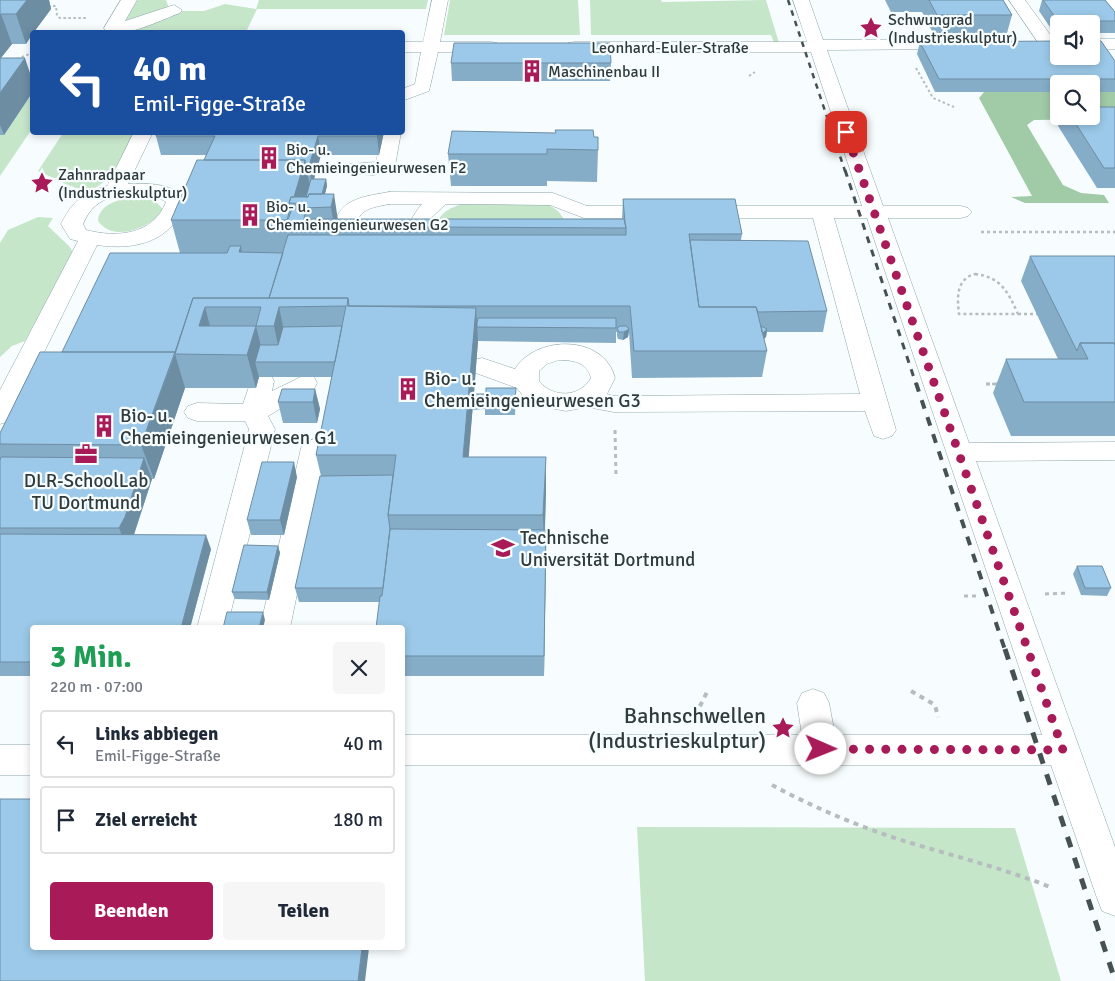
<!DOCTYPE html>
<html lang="de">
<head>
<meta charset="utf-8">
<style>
	body { margin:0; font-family:Signika,sans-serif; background:#f6f6f7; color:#1f2937; height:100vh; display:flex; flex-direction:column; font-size:19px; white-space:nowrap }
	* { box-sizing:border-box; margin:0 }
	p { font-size:16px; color:#747a83 }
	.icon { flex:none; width:28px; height:28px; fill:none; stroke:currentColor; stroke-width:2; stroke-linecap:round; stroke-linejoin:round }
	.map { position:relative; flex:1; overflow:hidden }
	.sheet { position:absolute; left:30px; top:625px; width:375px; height:325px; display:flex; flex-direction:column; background:#fff; border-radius:5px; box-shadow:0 2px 8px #0003 }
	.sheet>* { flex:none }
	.top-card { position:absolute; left:30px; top:30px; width:375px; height:105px; border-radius:5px; box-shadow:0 2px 8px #0003; background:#1a4fa0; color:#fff; overflow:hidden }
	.buttons { position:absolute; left:1050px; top:15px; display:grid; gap:10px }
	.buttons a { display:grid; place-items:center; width:50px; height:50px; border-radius:5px; background:#fff; box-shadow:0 2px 8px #0003; font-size:25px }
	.pin { position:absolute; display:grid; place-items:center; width:42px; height:42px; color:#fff; margin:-21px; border-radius:10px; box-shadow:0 2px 8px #0006 }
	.me { position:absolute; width:55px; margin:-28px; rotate:91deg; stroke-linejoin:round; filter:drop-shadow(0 0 4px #0008) }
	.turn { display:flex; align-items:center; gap:18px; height:105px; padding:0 20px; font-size:22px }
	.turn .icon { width:65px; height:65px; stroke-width:2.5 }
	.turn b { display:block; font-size:35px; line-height:42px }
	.round { display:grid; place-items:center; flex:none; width:52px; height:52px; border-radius:5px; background:#f6f6f7 }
	.head { display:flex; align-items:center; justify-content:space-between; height:85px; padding:0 20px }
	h1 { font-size:30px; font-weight:700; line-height:38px; color:#1e9e55 }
	.button { display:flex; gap:10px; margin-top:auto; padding:10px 20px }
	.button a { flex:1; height:58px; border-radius:5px; background:#a91a58; color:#fff; font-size:20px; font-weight:700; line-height:58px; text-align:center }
	.button a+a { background:#f6f6f7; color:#1f2937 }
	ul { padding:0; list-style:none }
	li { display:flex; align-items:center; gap:15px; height:68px; margin:0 10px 8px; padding:0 10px; border:2px solid #e0e1e3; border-radius:5px }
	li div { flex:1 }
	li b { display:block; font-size:19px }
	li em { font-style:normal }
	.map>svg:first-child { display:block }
	.green { fill:#c6e6ca }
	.forest { fill:#a1caa7 }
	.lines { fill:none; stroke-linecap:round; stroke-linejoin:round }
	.minor-casing { stroke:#8ca5aa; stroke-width:1 }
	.path-far3 { stroke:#b6bdbf; stroke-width:2; stroke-dasharray:2.5 2.5; stroke-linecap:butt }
	.path-far2 { stroke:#b6bdbf; stroke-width:2.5; stroke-dasharray:3 3; stroke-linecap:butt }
	.path-far1 { stroke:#b6bdbf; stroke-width:3; stroke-dasharray:4 4; stroke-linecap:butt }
	.path { stroke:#b6bdbf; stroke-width:4; stroke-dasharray:5 5; stroke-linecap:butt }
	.minor { fill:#fff; fill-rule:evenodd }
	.rail-far3 { stroke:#465153; stroke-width:2.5; stroke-dasharray:5.5 5.5; stroke-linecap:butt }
	.rail-far2 { stroke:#465153; stroke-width:3; stroke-dasharray:7 7; stroke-linecap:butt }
	.rail-far1 { stroke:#465153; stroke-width:4; stroke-dasharray:9 9; stroke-linecap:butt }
	.rail { stroke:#465153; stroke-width:5; stroke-dasharray:11 11; stroke-linecap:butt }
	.wall { fill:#86adc8 }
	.shaded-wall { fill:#6d8da3 }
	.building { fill:#9cc9e9; stroke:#6d8da3; fill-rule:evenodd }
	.route { stroke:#a91a58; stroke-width:9; stroke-dasharray:0 16.2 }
	.labels { text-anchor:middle; stroke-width:4.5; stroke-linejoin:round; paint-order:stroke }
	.far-poi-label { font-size:16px; fill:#303b3d; stroke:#f7fdfe; text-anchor:start }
	.far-street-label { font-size:16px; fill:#303b3d; stroke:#f7fdfe }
	.poi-label { font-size:19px; fill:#303b3d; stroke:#f7fdfe; text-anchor:start }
	.near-poi-label { font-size:22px; fill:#303b3d; stroke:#f7fdfe; text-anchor:end }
</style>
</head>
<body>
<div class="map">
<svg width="1115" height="981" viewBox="0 0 1115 981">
	<rect width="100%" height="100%" fill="#f7fdfe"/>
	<path class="green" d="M135,0H166L169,8L128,23L123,21Z
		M259,0H428L426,9H257L246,32H131L135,26L177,11H204L225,4L256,9Z
		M450,0H578L580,35H444Z
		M590,0H661L662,2L766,0L779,43H774L771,35H591Z
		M32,93V129L0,176V135H4Z
		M63,133V132L133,133C123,152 110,194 81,189C68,187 51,176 38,171Z
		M136,197L154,200L162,208V213C147,228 114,243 98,221C99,203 121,199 136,197Z
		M465,203L549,205L558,211L564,219L433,251C438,221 433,213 465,203Z
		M38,217L53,218L48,226L69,246L73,252L25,341L12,346L0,357V243L8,230Z
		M637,827L1015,828L1061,981H645Z"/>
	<path class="forest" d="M984,92H1059V116H1091V92H1115V119L1034,120L1027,125L1063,185L1081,193L1104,195L1109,203H1025L1011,197L1032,196L979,98Z"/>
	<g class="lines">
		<defs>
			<path id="minor" d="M121,0H137L125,21L174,5L182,10L180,13C158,21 129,37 106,32L104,28Z
				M432,0H448L440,42H491L497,43L500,47L497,51L491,52H438L429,91L402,101V89L415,84L421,52H402V42H423Z
				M793,0H809L823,40L957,39L963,40L966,44L963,48L957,49L827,50L883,206H961L968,208L972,212L968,216L961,218H888L969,443L1115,442V460L976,461L1115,847V916L1102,911L1097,898L1051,765H402V735H802L797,703L802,693L813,689L824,693L829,703L835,735H1042L867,218H834L896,430L892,436L883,439L874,436L865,411L614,412L587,407L566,411L545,407L524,397L517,388L473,372L470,366L473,360L482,358L515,369C536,335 604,334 615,378L607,394L614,396L860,394L813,218H700L693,216L689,212L693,208L700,206H862L811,52H574L568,51L565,47L568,43L574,42H807ZM559,360C573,360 587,362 591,378C580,398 552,398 539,381V371L547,364Z
				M1009,0H1025L1057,44L1054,48H1042Z
				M1101,0H1115V15L1109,13Z
				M1091,39H1115V49H1091Z
				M134,132H153L128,184C148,183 175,183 187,201C172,241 137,251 97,245L13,415L9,421L0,424V390L78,241L70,239L61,224C72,202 83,192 107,186ZM115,196C132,196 152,192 166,202C153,235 117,238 86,230L83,224C90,208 98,201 115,196Z
				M382,132H401L395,166L392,170L374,175L338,173L335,169L338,165L376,162Z
				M389,192L553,193L587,206H660L667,208L671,212L667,216L660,218H584L550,205L446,204L432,217L421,235L393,245L381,247L350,241L343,236L335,224C339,198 368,196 389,192ZM389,204H422C416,210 412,221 405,226C391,235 368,237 357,224C359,208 376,207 389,204Z
				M262,373L271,375L274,381L272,391L305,375L314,377L317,383L314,389L268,416L275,429L227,628H197L249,429L245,421H197L188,418L184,412L188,406L197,403L243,404L253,375Z
				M314,439L323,442L327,448L290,628H260L301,448L305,442Z
				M0,745H32V775H0Z"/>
		</defs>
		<use href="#minor" class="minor-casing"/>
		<path class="path-far3" d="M48,6H56L57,16L60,18H88
			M17,59L32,53
			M916,68L933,98L954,107
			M26,70H32
			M749,76L755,72"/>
		<path class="path-far2" d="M981,232H1115
			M975,274C1001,277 1008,292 1018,314H959C957,298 956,279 975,274Z
			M1018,314H1037
			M986,384H999"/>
		<path class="path-far1" d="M986,384H999
			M615,430L616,476
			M1045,594L1069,593
			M964,596H976"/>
		<path class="path" d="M911,691L935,705L938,717
			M700,716L699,708L708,690
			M772,785C811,806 855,825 898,839C949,855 1000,867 1050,887"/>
		<use href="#minor" class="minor"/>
		<path class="rail-far3" d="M788,0L845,171"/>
		<path class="rail-far2" d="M845,170L916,384"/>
		<path class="rail-far1" d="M916,383L1005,650"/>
		<path class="rail" d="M1005,649L1115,980"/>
	</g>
	<path class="wall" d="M0,0H92H49L51,9L34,32H32L26,44H12L1,58L32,79V93L4,135H0Z
		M885,0H1003L1012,15L1007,33H933L922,12H891Z
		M1042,0H1105L1115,12V33H1091V24H1059V33H1054L1039,11Z
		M920,42L1115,61V92H1091V84H1059V92H935L917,54Z
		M451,63H611L610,81H538V84H525V81H452Z
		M1115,107V188H1097L1058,126L1061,116H1091Z
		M384,132L379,155H321L314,179H326L327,186L325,194L338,219H622L623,199L742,234L741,240L827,311L823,332H767L766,337L764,339L767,351L762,377L632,378L629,332L628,337L623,340L618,339L617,336V332H616V343L478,341L474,394L516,396L515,415H485V409L473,410V405L468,457L546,491L545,530L546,551L544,676H402V628L379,602H299L295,588L321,476L316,455L332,377H259L256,388H185L154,479H152L134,535L211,549L190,628H32V676H0V433L62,352L180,253L171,220L207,155H161L156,136Z
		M594,137L598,150L597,182L547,181V186H451L448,154Z
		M1030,256H1115V436H1011L993,393L1006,359H1058L1021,281Z
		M315,389L320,409L317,423H283L278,402Z
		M297,477L284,535H251L247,520Z
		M278,546L280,553L269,600L235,599L232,592Z
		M1077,566L1111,588L1107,596L1081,595L1073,574Z"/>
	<path class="shaded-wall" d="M27,0H49L51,9L34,32H32V35L26,44L16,14Z
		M1,14L12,44L0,59V16Z
		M25,58L32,79V93L4,135L0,125V93Z
		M377,132H384L379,155L377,136Z
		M318,136L321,155L312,186L309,166Z
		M305,160L311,192L306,204L292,203Z
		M326,179L327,186L321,207H318Z
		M334,194L339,227H334L331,207Z
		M241,246L242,253L239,252Z
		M205,307L214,341L199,326Z
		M279,307L286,341L281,360L274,326Z
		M476,308L478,341L466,491L463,457Z
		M256,326L264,359L255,362L259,377L256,388L247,355Z
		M629,329L628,337L623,340L624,332Z
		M767,329L766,337L762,340L763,333Z
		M175,354L185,388L154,479L141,445Z
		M315,389L320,409L317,423L313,402Z
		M546,457V491L544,549L543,515Z
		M144,458L152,479L133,537L127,549L119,528Z
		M294,462L297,477L284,535L280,520Z
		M546,530V551L544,676V656Z
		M206,535L211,549L190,628H181Z
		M278,546L280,553L269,600L267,592Z
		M263,612L265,620L263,628H259Z
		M362,948H369L365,981H358Z"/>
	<path class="building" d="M0,0H27L16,14H1L0,16Z
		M929,0H1003L1012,15H937Z
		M1043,0H1105L1115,12V21H1058Z
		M1059,41V56H1091V41H1101L1115,61V79H939L920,42Z
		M454,43H610L611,63H537L538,65H524V63H451Z
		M0,58H25L0,93Z
		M1091,107H1115V168H1104L1071,116H1091Z
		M555,130H593L594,137H598V150L547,149V154H448L452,131L556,133Z
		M158,132H377V136H318L309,166H306L305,160H204L215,136H156Z
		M197,160H305L294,197H291L289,203L290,209L287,220H171Z
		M311,179H326L322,194H309L308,197H306Z
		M309,194H334L331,207L304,208L306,204L289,203L291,197H308Z
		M623,199H735L742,234H689L699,307H756L767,351H634L630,306H349L348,298H269L288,235H626V228L625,222Z
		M292,209H305V213L304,219H624L626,228L430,227H285Z
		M690,240L808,241L827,311L758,312L756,307H699Z
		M230,246H241L239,252L283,253L269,298H193L175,352H62L110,253H227Z
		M1030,256H1115V345L1114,343H1080L1077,351Z
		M193,298H348L347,306L476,308L463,457H546L543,515H388L396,455H316L346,306L279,307L274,326H256L247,355L175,354ZM205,307H261L256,326H199Z
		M478,318H616V328L477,327V323Z
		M342,326L335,362H255L260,345H278L283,327Z
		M620,326H626L629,329L624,332H619L617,328Z
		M761,326L767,329L763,333L762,332Z
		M1080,343H1114L1115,345V402H1024L1006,359H1088Z
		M40,352H175L141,445L0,444V433Z
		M486,388H516L514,408H485V402H472L473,394H486Z
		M282,389H315L313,402H278Z
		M1,457L144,458L125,517L119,528H0V460Z
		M262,462H294L280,520H247Z
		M393,475L388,515L390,529L383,588H295L320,476Z
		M390,529L546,530L544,656H402V628H376L380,596H382Z
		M0,534L206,535L181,628H32V662H0Z
		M244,545L278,546L267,592H232Z
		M1077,566H1102L1111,588H1085Z
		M227,612H263L259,628H223Z
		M0,799H32V948H362L358,981H0Z"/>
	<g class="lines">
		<path class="route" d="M821,749L1063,750L846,132"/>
	</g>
	<defs>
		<symbol id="sight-bare" viewBox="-9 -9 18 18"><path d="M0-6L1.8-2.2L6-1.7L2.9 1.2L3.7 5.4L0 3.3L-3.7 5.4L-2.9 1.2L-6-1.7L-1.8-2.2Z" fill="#a91a58" stroke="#f7fdfe" stroke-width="2.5" paint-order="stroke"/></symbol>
		<symbol id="building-bare" viewBox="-9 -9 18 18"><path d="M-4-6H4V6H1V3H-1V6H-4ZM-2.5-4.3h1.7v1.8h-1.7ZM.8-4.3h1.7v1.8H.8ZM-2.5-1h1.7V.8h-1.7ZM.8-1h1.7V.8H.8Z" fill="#a91a58" stroke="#f7fdfe" stroke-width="2.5" paint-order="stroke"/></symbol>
		<symbol id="office-bare" viewBox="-9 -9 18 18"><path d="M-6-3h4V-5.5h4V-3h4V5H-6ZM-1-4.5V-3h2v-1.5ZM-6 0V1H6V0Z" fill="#a91a58" stroke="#f7fdfe" stroke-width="2.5" paint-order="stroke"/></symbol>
		<symbol id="university-bare" viewBox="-9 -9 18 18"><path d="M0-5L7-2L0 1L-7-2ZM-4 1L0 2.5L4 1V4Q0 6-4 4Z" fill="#a91a58" stroke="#f7fdfe" stroke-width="2.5" paint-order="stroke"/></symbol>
	</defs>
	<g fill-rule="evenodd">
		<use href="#sight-bare" x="855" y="12" width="32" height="32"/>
		<use href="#building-bare" x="516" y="55" width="32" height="32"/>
		<use href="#building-bare" x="253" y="142" width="32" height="32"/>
		<use href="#sight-bare" x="26" y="167" width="32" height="32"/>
		<use href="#building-bare" x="234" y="199" width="32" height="32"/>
		<use href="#building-bare" x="392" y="373" width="32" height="32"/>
		<use href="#building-bare" x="88" y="410" width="32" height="32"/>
		<use href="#office-bare" x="70" y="438" width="32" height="32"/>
		<use href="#university-bare" x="487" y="532" width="32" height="32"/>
		<use href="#sight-bare" x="767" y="712" width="32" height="32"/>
	</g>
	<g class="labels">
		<g class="far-poi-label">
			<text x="888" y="25">Schwungrad<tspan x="888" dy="18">(Industrieskulptur)</tspan></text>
			<text x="548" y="77">Maschinenbau II</text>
			<text x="286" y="155">Bio- u.<tspan x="286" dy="18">Chemieingenieurwesen F2</tspan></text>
			<text x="58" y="180">Zahnradpaar<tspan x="58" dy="18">(Industrieskulptur)</tspan></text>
			<text x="266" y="212">Bio- u.<tspan x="266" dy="18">Chemieingenieurwesen G2</tspan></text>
		</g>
		<g class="far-street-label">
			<text x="670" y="53">Leonhard-Euler-Straße</text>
		</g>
		<g class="poi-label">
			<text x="424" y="385">Bio- u.<tspan x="424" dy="22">Chemieingenieurwesen G3</tspan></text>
			<text x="120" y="422">Bio- u.<tspan x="120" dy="22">Chemieingenieurwesen G1</tspan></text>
			<text x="86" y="487" text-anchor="middle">DLR-SchoolLab<tspan x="86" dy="22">TU Dortmund</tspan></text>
			<text x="520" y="544">Technische<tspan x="520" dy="22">Universität Dortmund</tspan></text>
		</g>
		<g class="near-poi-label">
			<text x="766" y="723">Bahnschwellen<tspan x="766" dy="25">(Industrieskulptur)</tspan></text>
		</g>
	</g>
</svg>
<div class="buttons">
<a><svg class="icon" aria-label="sound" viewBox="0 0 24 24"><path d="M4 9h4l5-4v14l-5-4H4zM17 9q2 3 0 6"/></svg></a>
<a><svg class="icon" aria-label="search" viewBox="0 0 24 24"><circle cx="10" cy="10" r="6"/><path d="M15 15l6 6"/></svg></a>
</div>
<div class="pin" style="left:846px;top:132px;background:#d93025"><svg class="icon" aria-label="arrive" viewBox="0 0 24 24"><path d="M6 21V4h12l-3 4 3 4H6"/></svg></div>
<svg class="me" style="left:821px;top:749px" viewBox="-20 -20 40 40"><circle r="19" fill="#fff"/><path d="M0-13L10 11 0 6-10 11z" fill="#a91a58"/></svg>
<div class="top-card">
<div class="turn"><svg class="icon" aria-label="left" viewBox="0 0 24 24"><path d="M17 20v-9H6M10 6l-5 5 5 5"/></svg><div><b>40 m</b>Emil-Figge-Straße</div></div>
</div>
<section class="sheet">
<div class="head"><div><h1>3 Min.</h1><p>220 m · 07:00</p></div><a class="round"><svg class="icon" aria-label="close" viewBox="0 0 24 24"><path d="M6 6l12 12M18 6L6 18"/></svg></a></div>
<ul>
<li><svg class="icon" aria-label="left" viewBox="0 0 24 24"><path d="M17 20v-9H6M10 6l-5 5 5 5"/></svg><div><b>Links abbiegen</b><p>Emil-Figge-Straße</p></div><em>40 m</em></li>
<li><svg class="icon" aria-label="arrive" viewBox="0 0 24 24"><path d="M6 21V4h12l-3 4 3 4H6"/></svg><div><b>Ziel erreicht</b></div><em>180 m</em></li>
</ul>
<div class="button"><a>Beenden</a><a>Teilen</a></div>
</section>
</div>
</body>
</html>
